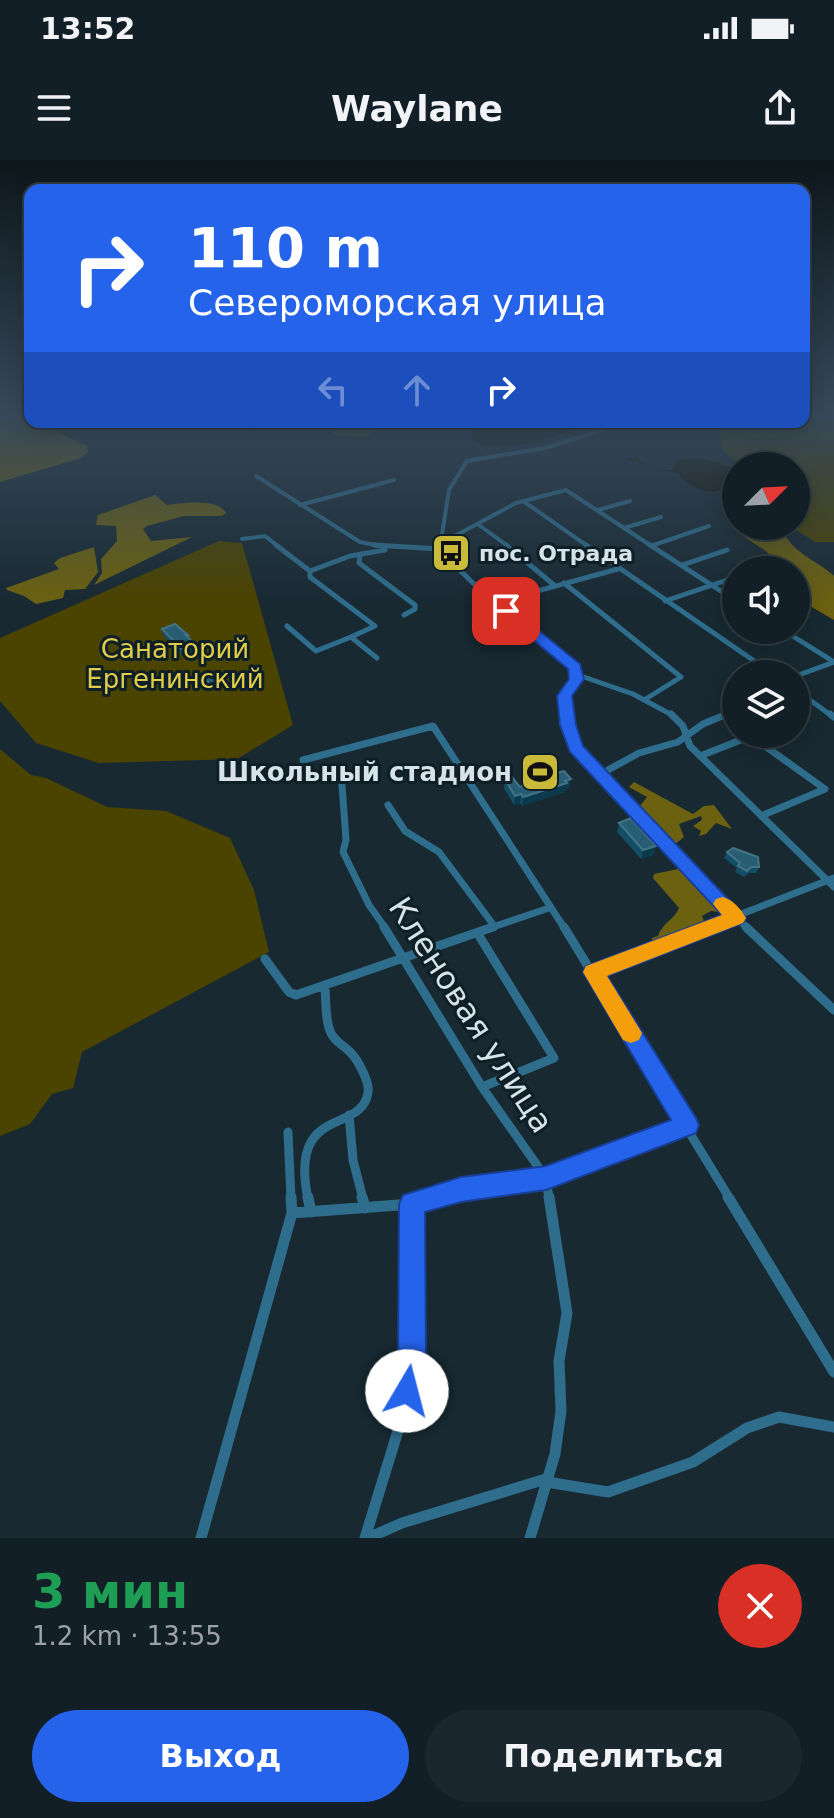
<!DOCTYPE html>
<html lang="ru">
<head>
<meta charset="utf-8">
<style>
	body { margin:0; font-family:"DejaVu Sans",sans-serif; background:#1b272e; color:#f1f3f6; height:100vh; display:flex; flex-direction:column; font-size:30px; white-space:nowrap }
	* { box-sizing:border-box; margin:0 }
	p { font-size:26px; color:#9ca2a7 }
	.icon { flex:none; width:44px; height:44px; fill:none; stroke:currentColor; stroke-width:2; stroke-linecap:round; stroke-linejoin:round }
	.map { position:relative; height:1378px; overflow:hidden }
	.drawer { display:flex; flex-direction:column; background:#121f26; flex:1 }
	.drawer>* { flex:none }
	.banner { position:absolute; left:24px; top:24px; width:786px; height:244px; border-radius:16px; box-shadow:0 4px 20px #0003,0 0 0 2px #313d43; background:#2563eb; color:#fff; overflow:hidden }
	.needle { width:52px; rotate:66deg }
	.tools { position:absolute; left:722px; top:292px; display:grid; gap:16px }
	.tools a { display:grid; place-items:center; width:88px; height:88px; border-radius:50%; background:#121f26; box-shadow:0 4px 20px #0003,0 0 0 2px #313d43; font-size:40px }
	.pin { position:absolute; display:grid; place-items:center; width:68px; height:68px; color:#fff; margin:-34px; border-radius:16px; box-shadow:0 4px 12px #0006 }
	.me { position:absolute; width:88px; margin:-44px; rotate:8deg; stroke-linejoin:round; filter:drop-shadow(0 0 6px #0008) }
	.turn { display:flex; align-items:center; gap:28px; height:168px; padding:0 32px; font-size:36px }
	.turn .icon { width:104px; height:104px; stroke-width:2.5 }
	.turn b { display:block; font-size:56px; line-height:68px }
	.lanes { display:flex; align-items:center; height:76px; padding:0 32px; background:#0003; justify-content:center; gap:40px; direction:ltr }
	.lanes .off { opacity:.35 }
	.round { display:grid; place-items:center; flex:none; width:84px; height:84px; border-radius:42px; background:#1b272e }
	.overview { display:flex; align-items:center; justify-content:space-between; height:136px; padding:0 32px }
	h1 { font-size:48px; font-weight:700; line-height:60px; color:#1e9e55 }
	.action { display:flex; gap:16px; margin-top:auto; padding:16px 32px }
	.action a { flex:1; height:92px; border-radius:48px; background:#2563eb; color:#fff; font-size:32px; font-weight:700; line-height:92px; text-align:center }
	.action a+a { background:#1b272e; color:#f1f3f6 }
	.status { display:flex; justify-content:space-between; align-items:center; height:56px; padding:0 40px; background:#121f26; direction:ltr }
	.status svg { height:22px; fill:currentColor }
	header { display:flex; justify-content:space-between; align-items:center; height:104px; padding:0 32px; background:#121f26; font-size:36px; font-weight:700 }
	.map>svg:first-child { display:block }
	.green { fill:#4b4300 }
	.forest { fill:#6b6110 }
	.water { fill:#141206 }
	.lines { fill:none; stroke-linecap:round; stroke-linejoin:round }
	.minor-far4 { stroke:#2e6d8c; stroke-width:4 }
	.minor-far3 { stroke:#2e6d8c; stroke-width:5 }
	.minor-far2 { stroke:#2e6d8c; stroke-width:7 }
	.minor-far1 { stroke:#2e6d8c; stroke-width:9 }
	.minor { stroke:#2e6d8c; stroke-width:11 }
	.wall { fill:#134e66 }
	.shaded-wall { fill:#0c394b }
	.building { fill:#285e74; stroke:#447386; stroke-width:2 }
	.route { fill:#2563eb; stroke:#184099; stroke-width:2 }
	.slow { fill:#f59e0b }
	.labels { text-anchor:middle; stroke-width:6; stroke-linejoin:round; paint-order:stroke }
	.far-poi-label { font-size:22px; font-weight:bold; fill:#d8e3e9; stroke:#0f1f28; text-anchor:start }
	.park-label { font-size:26px; fill:#dfcd49; stroke:#0f1f28 }
	.poi-label { font-size:26px; font-weight:bold; fill:#d8e3e9; stroke:#0f1f28; text-anchor:end }
	.near-street-label { font-size:32px; fill:#d8e3e9; stroke:#0f1f28 }
</style>
</head>
<body>
<div class="status"><b>13:52</b><svg viewBox="0 0 49 12"><path d="M0 12V9h3v3zM5 12V6h3v6zM10 12V3h3v9zM15 12V0h3v12zM26 1h20v11H26zM47 4h2v5h-2z"/></svg></div>
<header><svg class="icon" aria-label="menu" viewBox="0 0 24 24"><path d="M4 6h16M4 12h16M4 18h16"/></svg>Waylane<svg class="icon" aria-label="share" viewBox="0 0 24 24"><path d="M12 15V3M7 8l5-5 5 5M5 13v7h14v-7"/></svg></header>
<div class="map">
<svg width="834" height="1378" viewBox="0 0 834 1378">
	<rect width="100%" height="100%" fill="#182932"/>
	<path class="green" d="M804,252H834V382H815L790,366H796V306H741L722,289L717,262H804Z
		M219,381L242,383L293,565L237,599L99,603L36,583L0,541V478Z
		M0,589L31,615L46,618L107,647L166,651L230,678L254,730L269,792L82,892L73,928L52,934L30,964L0,976Z"/>
	<path class="forest" d="M0,252C30,252 59,274 87,286L88,292L81,298L0,322Z
		M331,262H393L363,277L335,275L332,273L337,267Z
		M736,334V366H782C787,391 817,400 834,416V460L796,438V410H783C778,405 775,400 770,395C757,381 735,379 734,357L725,349L723,341Z
		M155,335L167,345C184,343 217,338 226,353L222,356H184L147,366L143,369L151,381L192,377L94,425L102,413L101,399L117,381L116,366L96,365L98,355Z
		M94,387L98,412L85,429L65,430L63,438L36,444L24,436L7,430L6,428L59,409L54,403L60,398Z
		M634,622L693,654L704,646L714,645L732,669L716,663L706,674L699,676L701,671L693,666L702,660L701,656L679,664L684,677L673,686L660,668L645,660L640,646L647,637L629,627Z
		M678,709C692,719 719,732 719,752L711,751L702,756L706,766L661,784H652V778L658,776C662,763 675,759 679,748L653,718L654,714Z"/>
	<path class="water" d="M473,262H595C566,272 501,300 472,280Z
		M637,296L640,302L664,310H673L677,301C697,293 716,304 736,308V323C718,331 712,336 693,326C685,322 682,320 679,314L625,299Z"/>
	<g class="lines">
		<path class="minor-far4" d="M256,316L360,382L384,387
			M523,341L589,387
			M300,345L394,320
			M598,350L630,341
			M479,365L509,387
			M624,368L661,357
			M242,379L265,376L279,387
			M440,384L516,343L566,330L653,387
			M651,386L709,366
			M440,387L449,330L467,301L545,288L627,262"/>
		<path class="minor-far3" d="M276,385L310,411V417L375,466L351,477L377,498
			M374,385L440,389
			M440,385V391L475,425L566,500L578,515L633,534L674,556
			M506,385L554,425
			M586,385L773,514
			M650,385L736,441
			M651,386L654,385
			M360,395L359,403L415,445V449L404,455
			M682,405L727,390
			M759,410L762,409
			M310,411L350,396L385,390
			M564,423L681,517L644,540
			M665,441L736,417
			M497,442L618,409
			M287,466L316,491L351,477
			M783,470L834,502
			M796,516L834,502
			M796,530L832,556
			M567,556L565,536L578,515
			M722,556L736,550"/>
		<path class="minor-far2" d="M567,554L575,588L748,769
			M671,554L683,566L690,586L834,727
			M830,554L834,557
			M700,596L751,576L825,629L761,656
			M303,600L433,566L565,769
			M341,611L346,680L343,692L369,745L386,769
			M599,615L639,593L678,582L703,564L727,554
			M388,645L405,671L439,692L495,767
			M487,769L549,748
			M703,769L834,718"/>
		<path class="minor-far1" d="M384,767L482,927L546,1018L549,1039
			M564,767L730,1039
			M746,767L834,850
			M478,774L554,898L482,927
			M265,799L289,832L296,835L493,767
			M593,812L708,767
			M349,955L353,1000L363,1039
			M288,972L291,1039
			M308,1039C288,943 363,975 368,932C370,923 358,900 351,893C344,885 334,882 330,871C325,858 326,841 325,827
			M429,1039L461,1029L546,1018L687,965"/>
		<path class="minor" d="M308,1037L311,1052
			M362,1037L365,1048
			M728,1037L834,1212
			M292,1053L412,1044L436,1037
			M547,1322L608,1332L693,1302L747,1268L779,1257L834,1267
			M201,1378L292,1053L291,1037
			M365,1378L401,1261L412,1200V1044
			M368,1378L402,1363L549,1318
			M530,1378L555,1294L561,1251L559,1201L567,1153L549,1037"/>
	</g>
	<path class="wall" d="M162,469L188,475L189,479L197,491L183,496L163,475Z
		M556,613L569,628L566,629L565,632L522,646L520,643L514,645L504,628L505,619L520,627L555,617Z
		M619,663L656,686L653,695L641,699L617,672Z
		M727,692L759,707L756,713H749L744,717L735,712L737,708L724,698Z"/>
	<path class="shaded-wall" d="M195,485L197,491L183,496L182,490Z
		M222,521V524L212,528L211,525Z
		M571,619L569,628L566,629L565,632L522,646L523,637Z
		M521,634L520,643L514,645L515,636Z
		M656,686L653,695L641,699L643,690Z"/>
	<path class="building" d="M175,464L188,475H186L195,485L182,490L162,469Z
		M213,513L222,521L211,525L203,517Z
		M564,611L571,619L565,621L567,623L523,637L521,634L515,636L505,619L512,617L520,627L544,616L547,620L558,616L556,613Z
		M631,658L656,686L643,690L619,663Z
		M733,688L758,697L759,707H751L747,711L738,706L740,703L727,692Z"/>
	<linearGradient id="sky" x2="0" y2="1"><stop stop-color="#0d171c"/><stop offset="0.57" stop-color="#37495a"/><stop offset="1" stop-color="#37495a" stop-opacity="0"/></linearGradient>
	<rect width="834" height="445" fill="url(#sky)"/>
	<path class="route" d="M501,448H511L580,504L584,519L572,536L576,565L583,586L746,758L743,763L607,816L696,958L699,965L696,973L546,1030L461,1042L425,1052L426,1200L417,1241L407,1245L396,1241L392,1231L398,1200L399,1044L403,1035L461,1017L546,1006L671,960L583,812L586,806L722,755L570,592L560,565L557,536L569,519L568,509L501,453Z"/>
	<path class="slow" d="M723,737C733,740 741,749 746,758L743,763L607,816L642,873L639,880L631,883L623,880L583,812L586,806L722,755L713,744L716,739Z"/>
	<defs>
		<symbol id="bus-square" viewBox="-11 -11 22 22"><rect x="-9" y="-9" width="18" height="18" rx="4" fill="#caba39" stroke="#0f1f28"/><path d="M-5-6H5V4H4V6H2V4H-2V6H-4V4H-5ZM-3.5-4V0h7V-4ZM-3.5 1.2v1.5H-2V1.2ZM2 1.2v1.5H3.5V1.2Z" fill="#111"/></symbol>
		<symbol id="stadium-square" viewBox="-11 -11 22 22"><rect x="-9" y="-9" width="18" height="18" rx="4" fill="#caba39" stroke="#0f1f28"/><path d="M0-5a6.5 5 0 1 0 0 10a6.5 5 0 1 0 0-10ZM-3.5-1.8h7v3.6h-7Z" fill="#111"/></symbol>
	</defs>
	<g fill-rule="evenodd">
		<use href="#bus-square" x="429" y="371" width="44" height="44"/>
		<use href="#stadium-square" x="518" y="590" width="44" height="44"/>
	</g>
	<g class="labels">
		<g class="far-poi-label">
			<text x="479" y="401">пос. Отрада</text>
		</g>
		<g class="park-label">
			<text x="175" y="498">Санаторий<tspan x="175" dy="30">Ергенинский</tspan></text>
		</g>
		<g class="poi-label">
			<text x="512" y="621">Школьный стадион</text>
		</g>
		<g class="near-street-label">
			<text transform="translate(471 855) rotate(57)" y="11">Кленовая улица</text>
		</g>
	</g>
</svg>
<div class="tools">
<a><svg class="needle" viewBox="-14 -14 28 28"><path d="M0-13l5 13h-10z" fill="#e53935"/><path d="M0 13l5-13h-10z" fill="#9ca2a7"/></svg></a>
<a><svg class="icon" aria-label="sound" viewBox="0 0 24 24"><path d="M4 9h4l5-4v14l-5-4H4zM17 9q2 3 0 6"/></svg></a>
<a><svg class="icon" aria-label="layers" viewBox="0 0 24 24"><path d="M12 4l9 5-9 5-9-5zM3 14l9 5 9-5"/></svg></a>
</div>
<div class="pin" style="left:506px;top:451px;background:#d93025"><svg class="icon" aria-label="arrive" viewBox="0 0 24 24"><path d="M6 21V4h12l-3 4 3 4H6"/></svg></div>
<svg class="me" style="left:407px;top:1231px" viewBox="-20 -20 40 40"><circle r="19" fill="#fff"/><path d="M0-13L10 11 0 6-10 11z" fill="#2563eb"/></svg>
<div class="banner">
<div class="turn"><svg class="icon" aria-label="right" viewBox="0 0 24 24"><path d="M7 20v-9h11M14 6l5 5-5 5"/></svg><div><b>110 m</b>Североморская улица</div></div>
<div class="lanes"><svg class="icon off" aria-label="left" viewBox="0 0 24 24"><path d="M17 20v-9H6M10 6l-5 5 5 5"/></svg><svg class="icon off" aria-label="ahead" viewBox="0 0 24 24"><path d="M12 20V5M6 11l6-6 6 6"/></svg><svg class="icon" aria-label="right" viewBox="0 0 24 24"><path d="M7 20v-9h11M14 6l5 5-5 5"/></svg></div>
</div>
</div>
<section class="drawer">
<div class="overview"><div><h1>3 мин</h1><p>1.2 km · 13:55</p></div><a class="round" style="background:#d93025;color:#fff"><svg class="icon" aria-label="close" viewBox="0 0 24 24"><path d="M6 6l12 12M18 6L6 18"/></svg></a></div>
<div class="action"><a>Выход</a><a>Поделиться</a></div>
</section>
</body>
</html>
